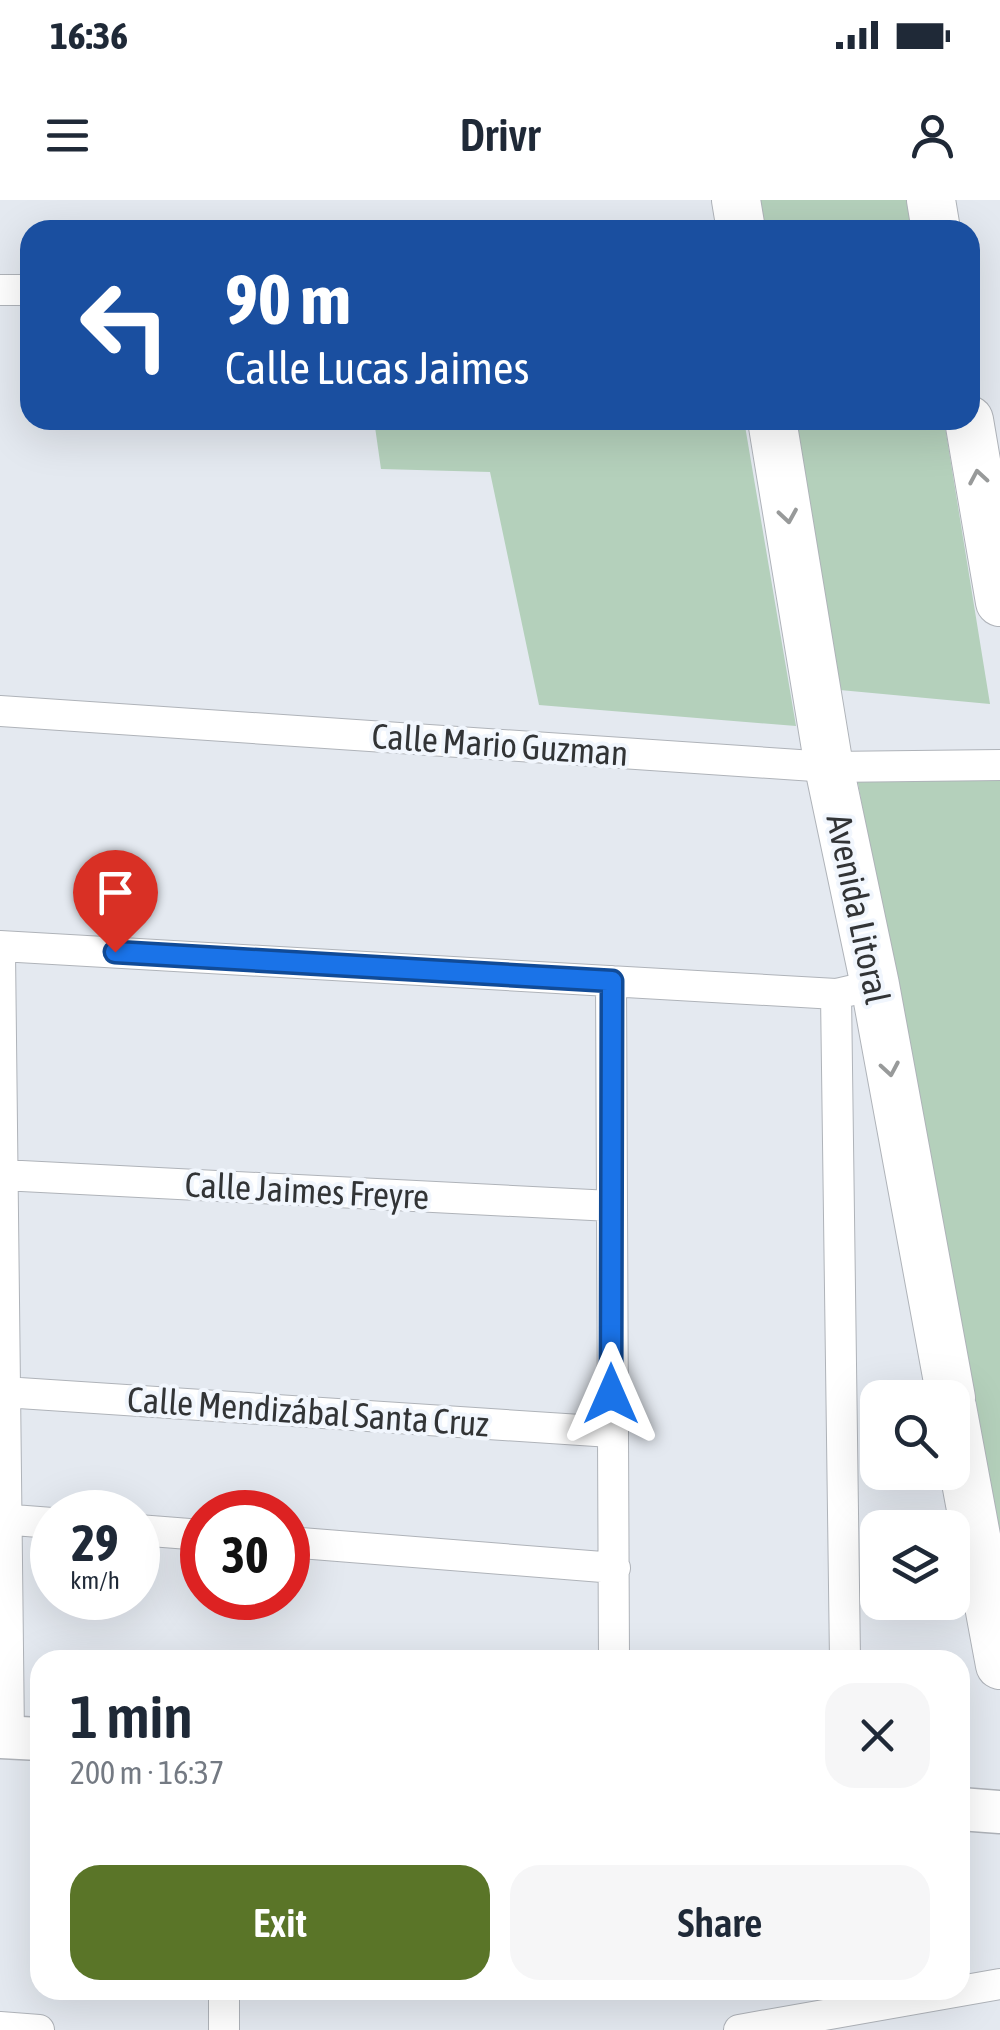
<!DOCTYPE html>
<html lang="en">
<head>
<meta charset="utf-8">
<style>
	body { margin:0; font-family:"Asap Condensed",sans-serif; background:#f6f6f7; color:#1f2937; height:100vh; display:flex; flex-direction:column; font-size:38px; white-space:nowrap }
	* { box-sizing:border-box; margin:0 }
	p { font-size:32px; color:#747a83 }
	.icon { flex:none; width:55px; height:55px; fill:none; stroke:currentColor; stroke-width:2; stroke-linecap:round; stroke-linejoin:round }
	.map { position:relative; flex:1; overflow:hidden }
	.details { position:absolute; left:30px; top:1450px; width:940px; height:350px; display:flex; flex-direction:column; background:#fff; border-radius:30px; box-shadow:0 10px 40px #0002 }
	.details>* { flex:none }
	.hud { position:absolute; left:20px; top:20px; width:960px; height:210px; border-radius:30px; box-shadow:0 10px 40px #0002; background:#1a4fa0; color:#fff; overflow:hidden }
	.controls { position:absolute; left:860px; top:1180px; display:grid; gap:20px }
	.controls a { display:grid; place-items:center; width:110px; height:110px; border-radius:20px; background:#fff; box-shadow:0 10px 40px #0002; font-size:50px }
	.speed { position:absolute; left:30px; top:1290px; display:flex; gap:20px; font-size:50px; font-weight:700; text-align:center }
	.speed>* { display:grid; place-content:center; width:130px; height:130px; border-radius:50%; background:#fff; box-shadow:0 10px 40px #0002; line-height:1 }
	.speed small { font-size:25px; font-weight:400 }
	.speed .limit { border:15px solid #d22; background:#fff; color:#111 }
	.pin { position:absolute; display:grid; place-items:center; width:85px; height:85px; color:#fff; margin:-102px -42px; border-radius:50% 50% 50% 0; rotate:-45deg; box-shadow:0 0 10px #0007 }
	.pin .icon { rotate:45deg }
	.me { position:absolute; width:110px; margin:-55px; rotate:0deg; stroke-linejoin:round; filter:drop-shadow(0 0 8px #0008) }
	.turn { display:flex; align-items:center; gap:35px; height:210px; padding:0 40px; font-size:45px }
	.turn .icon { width:130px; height:130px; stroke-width:2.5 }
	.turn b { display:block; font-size:70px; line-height:85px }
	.round { display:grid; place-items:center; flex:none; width:105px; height:105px; border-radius:30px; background:#f6f6f7 }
	.head { display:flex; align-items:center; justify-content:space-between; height:170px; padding:0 40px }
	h1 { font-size:60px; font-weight:600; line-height:75px }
	.primary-button { display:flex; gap:20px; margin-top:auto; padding:20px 40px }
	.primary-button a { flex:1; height:115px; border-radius:30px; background:#5a7528; color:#fff; font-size:40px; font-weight:600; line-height:115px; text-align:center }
	.primary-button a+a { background:#f6f6f7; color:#1f2937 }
	.status { display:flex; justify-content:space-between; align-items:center; height:70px; padding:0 50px; background:#fff; direction:ltr }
	.status svg { height:28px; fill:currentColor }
	header { display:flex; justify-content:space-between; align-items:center; height:130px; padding:0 40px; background:#fff; font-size:45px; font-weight:600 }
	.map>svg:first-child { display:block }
	.green { fill:#b4d0bb }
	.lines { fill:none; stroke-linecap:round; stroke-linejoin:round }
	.street-casing { stroke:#afb3b9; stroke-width:32 }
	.secondary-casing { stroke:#afb3b9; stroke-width:45 }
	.primary-casing { stroke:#afb3b9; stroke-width:50 }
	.street { stroke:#fff; stroke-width:30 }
	.secondary { stroke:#fff; stroke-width:42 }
	.primary { stroke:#fff; stroke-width:48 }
	.oneway { stroke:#989a9a }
	.route-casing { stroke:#114b97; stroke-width:25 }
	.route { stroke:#1a73e8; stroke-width:18 }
	.labels { text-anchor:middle; stroke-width:8; stroke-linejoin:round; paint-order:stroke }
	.street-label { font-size:35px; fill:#323436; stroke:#f1f6fd }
</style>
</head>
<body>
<div class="status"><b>16:36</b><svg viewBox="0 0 49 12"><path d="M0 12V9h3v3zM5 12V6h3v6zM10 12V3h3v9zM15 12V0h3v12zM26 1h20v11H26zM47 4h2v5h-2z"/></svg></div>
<header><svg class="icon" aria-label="menu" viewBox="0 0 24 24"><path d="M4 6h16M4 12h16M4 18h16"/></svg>Drivr<svg class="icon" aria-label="person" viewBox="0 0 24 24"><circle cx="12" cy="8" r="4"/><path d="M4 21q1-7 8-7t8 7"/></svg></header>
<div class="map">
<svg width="1000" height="1830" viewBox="0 0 1000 1830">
	<rect width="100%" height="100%" fill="#e4e9f0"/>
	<path class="green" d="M759,0H907L912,30H764Z
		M374,220H744L796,526L539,505L490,272L381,269Z
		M795,220H944L990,504L840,490Z
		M855,567L1000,579V1354Z"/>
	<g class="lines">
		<defs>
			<path id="street" d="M0,90H30
				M0,511L829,567L1000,565
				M0,746L836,794L875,785
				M0,752L9,1537
				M611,781L614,1460
				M836,794L845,1460
				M2,975L611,1006
				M4,1192L611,1232
				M0,1319L52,1323
				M138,1330L202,1335
				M288,1342L615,1368
				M224,1790V1830
				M0,1827L39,1830
				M739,1830L1000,1784"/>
			<path id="secondary" d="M0,1537L40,1539
				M960,1609L1000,1612"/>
			<path id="primary" d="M736,0L741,30
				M931,0L936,30
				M772,220L829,567L875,785L951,1198
				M969,220L1000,402
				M952,1207L1000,1465"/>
		</defs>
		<use href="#street" class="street-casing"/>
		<use href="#secondary" class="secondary-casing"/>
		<use href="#primary" class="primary-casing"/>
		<use href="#street" class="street"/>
		<use href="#secondary" class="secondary"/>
		<use href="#primary" class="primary"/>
	</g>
	<defs><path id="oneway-chevron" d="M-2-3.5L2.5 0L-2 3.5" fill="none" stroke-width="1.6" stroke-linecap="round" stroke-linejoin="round" transform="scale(2.5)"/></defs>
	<g class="oneway">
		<use href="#oneway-chevron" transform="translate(978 277) rotate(-100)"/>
		<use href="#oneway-chevron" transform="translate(788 316) rotate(81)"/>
		<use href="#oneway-chevron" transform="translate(890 869) rotate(80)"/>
	</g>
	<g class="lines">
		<defs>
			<path id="route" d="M115,752L612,781L611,1194"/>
		</defs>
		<use href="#route" class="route-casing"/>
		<use href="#route" class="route"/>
	</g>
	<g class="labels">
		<g class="street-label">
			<text transform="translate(500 545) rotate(4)" y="12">Calle Mario Guzman</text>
			<text transform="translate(858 709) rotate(78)" y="12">Avenida Litoral</text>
			<text transform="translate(307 991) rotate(3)" y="12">Calle Jaimes Freyre</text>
			<text transform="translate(308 1212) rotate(4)" y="12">Calle Mendizábal Santa Cruz</text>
		</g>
	</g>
</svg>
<div class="controls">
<a><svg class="icon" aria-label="search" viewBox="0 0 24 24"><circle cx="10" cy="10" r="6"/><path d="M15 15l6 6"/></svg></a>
<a><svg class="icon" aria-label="layers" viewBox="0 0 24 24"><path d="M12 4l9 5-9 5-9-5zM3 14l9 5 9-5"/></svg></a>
</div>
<div class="speed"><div>29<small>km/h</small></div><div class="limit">30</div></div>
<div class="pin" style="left:115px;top:752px;background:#d93025"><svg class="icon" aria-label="arrive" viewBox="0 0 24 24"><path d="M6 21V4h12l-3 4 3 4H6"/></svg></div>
<svg class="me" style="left:611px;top:1194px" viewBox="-20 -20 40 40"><path d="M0-17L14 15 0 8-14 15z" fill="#1a73e8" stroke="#fff" stroke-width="4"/></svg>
<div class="hud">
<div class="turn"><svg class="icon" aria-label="left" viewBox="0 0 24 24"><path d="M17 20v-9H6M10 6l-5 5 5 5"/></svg><div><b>90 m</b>Calle Lucas Jaimes</div></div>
</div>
<section class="details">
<div class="head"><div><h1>1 min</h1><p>200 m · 16:37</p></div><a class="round"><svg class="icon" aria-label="close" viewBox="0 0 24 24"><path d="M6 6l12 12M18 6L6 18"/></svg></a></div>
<div class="primary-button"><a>Exit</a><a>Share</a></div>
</section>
</div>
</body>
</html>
